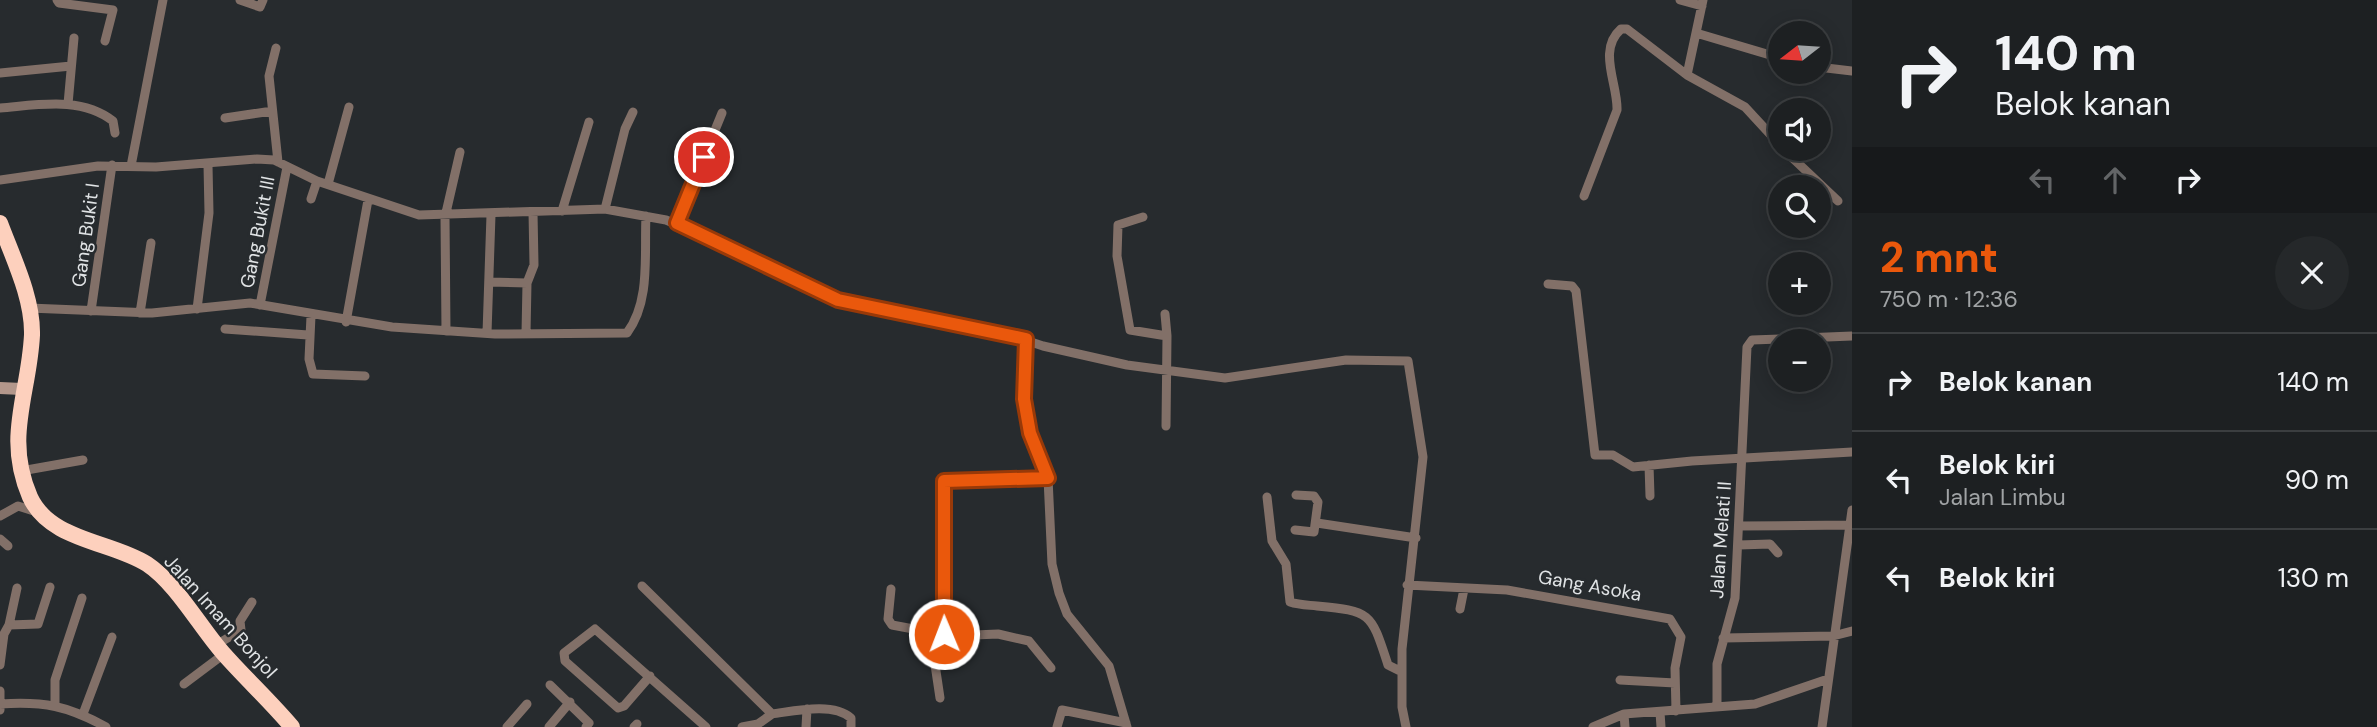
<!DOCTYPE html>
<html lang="id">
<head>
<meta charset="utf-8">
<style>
	body { margin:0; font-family:"DM Sans",sans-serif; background:#25282a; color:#f1f3f6; height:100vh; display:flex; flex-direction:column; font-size:26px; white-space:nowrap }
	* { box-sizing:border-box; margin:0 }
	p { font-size:23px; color:#a0a3a5 }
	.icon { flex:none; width:38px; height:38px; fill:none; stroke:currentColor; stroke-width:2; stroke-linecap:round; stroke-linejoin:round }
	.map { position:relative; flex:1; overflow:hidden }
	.sheet { display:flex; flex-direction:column; background:#1d2022; width:525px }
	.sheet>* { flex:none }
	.guide { background:#1d2022; color:#f1f3f6; overflow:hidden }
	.needle { width:46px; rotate:253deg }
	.tools { position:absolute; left:1768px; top:21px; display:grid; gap:14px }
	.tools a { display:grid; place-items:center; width:63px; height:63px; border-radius:50%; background:#1d2022; box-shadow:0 4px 18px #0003,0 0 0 2px #3b3e40; font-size:35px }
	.pin { position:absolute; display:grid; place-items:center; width:60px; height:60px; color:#fff; margin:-30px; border:4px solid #fff; border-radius:50%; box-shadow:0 2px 7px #0007 }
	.me { position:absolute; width:77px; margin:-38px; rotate:359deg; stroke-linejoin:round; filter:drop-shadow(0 0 5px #0008) }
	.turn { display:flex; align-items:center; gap:24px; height:147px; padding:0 28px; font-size:32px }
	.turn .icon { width:91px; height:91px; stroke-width:2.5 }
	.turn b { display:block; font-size:49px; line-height:60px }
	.lanes { display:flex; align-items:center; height:66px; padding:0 28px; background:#0003; justify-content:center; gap:35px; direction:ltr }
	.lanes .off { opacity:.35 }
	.round { display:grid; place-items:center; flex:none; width:74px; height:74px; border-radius:37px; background:#25282a }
	.headline { display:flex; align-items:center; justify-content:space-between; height:119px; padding:0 28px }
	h1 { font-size:42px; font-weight:800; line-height:52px; color:#ea580c }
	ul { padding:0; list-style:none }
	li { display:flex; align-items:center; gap:21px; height:98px; padding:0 28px; border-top:2px solid #3b3e40 }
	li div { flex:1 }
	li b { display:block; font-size:26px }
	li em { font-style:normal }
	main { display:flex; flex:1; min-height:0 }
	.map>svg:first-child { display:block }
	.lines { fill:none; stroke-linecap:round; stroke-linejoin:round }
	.street { stroke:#827068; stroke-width:9 }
	.secondary { stroke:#b3978b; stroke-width:12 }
	.highway { stroke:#fdd0bd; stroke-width:16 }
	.route-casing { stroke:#983908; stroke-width:18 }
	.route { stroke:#ea580c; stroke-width:12 }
	.labels { text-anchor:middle; stroke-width:5; stroke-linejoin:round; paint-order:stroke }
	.street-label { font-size:19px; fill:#e0e3e5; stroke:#272b2e }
</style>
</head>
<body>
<main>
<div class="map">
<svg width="1852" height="727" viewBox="0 0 1852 727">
	<rect width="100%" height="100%" fill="#272b2e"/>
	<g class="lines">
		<path class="street" d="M57,0L59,3L113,10L105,41
			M240,0L260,7L263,0
			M1680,0L1702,6
			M1696,33L1780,58
			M276,48L269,76L278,162
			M1818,67L1852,71
			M0,73L71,66
			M1687,75L1745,107L1780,145
			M68,104L74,38
			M0,108C38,105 81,96 113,121L115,133
			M225,118L272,111
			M1783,149L1838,201
			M131,166L163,0
			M0,180L98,166L156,167L257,159L274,160L317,181L419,215L605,209L666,220L731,247L838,301L1004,333L1043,346L1127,365L1225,378L1346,360L1408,361L1423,457L1402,649V707L1406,727
			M328,184L349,107
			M1584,196L1617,110C1618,84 1597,50 1621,29H1627L1687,75L1703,0
			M311,199L317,181
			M605,209L625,129L633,112
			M562,211L589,122
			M1143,217L1118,225L1117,256L1130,330L1167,336L1166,426
			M677,223L722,113
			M489,282L527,283
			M1548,284L1572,286L1576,291L1595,455H1613L1633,467L1692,461L1852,452
			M260,305L287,167
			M29,308L152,313L250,303L392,327L495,334L627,333C651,301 644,254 646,216
			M197,309L209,213L208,165
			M91,311L112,165
			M140,313L151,243
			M1165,314L1167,336
			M311,316L309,359L313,374L365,376
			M346,322L368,200
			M225,329L308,335
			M446,331L445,217L460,152
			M487,333L491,215
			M526,333L527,283L534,265L533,212
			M1026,339L1024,399L1030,433L1048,478L1052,564L1059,593L1067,614L1109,666L1127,727
			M1649,465L1650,496
			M21,471L83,460
			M1267,497L1272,541L1286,564L1290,602C1299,605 1308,605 1317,606C1372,611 1371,613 1388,665L1402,672
			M0,516L18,506L40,513
			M1317,523L1416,538
			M1739,526L1850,525
			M1295,530L1314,532L1318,502L1314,496L1296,495
			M0,539L8,546
			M1739,545L1770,544L1778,553
			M1407,585L1507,590L1670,619L1681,637L1675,668L1676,711
			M642,586L772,714L758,724L742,727
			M891,589L888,619L892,625L951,636L998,634L1029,641L1051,668
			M1460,609L1464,589
			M9,625L17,588
			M930,631L940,698
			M944,634L945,481L1048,478
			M1723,638L1833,636L1852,631
			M216,645L241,630L240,621L252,602
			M0,665L4,634L9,625L38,624L50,587
			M650,676L624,706L618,708L565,661L564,653L595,629L706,727
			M1620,680L1675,683
			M184,684L224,654
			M550,685L589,723L586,727
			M0,691V710
			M0,704C44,701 68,706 106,727
			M55,705V680L82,598
			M1717,707V664L1735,598L1747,347L1752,340L1852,336
			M1660,712L1661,727
			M83,714L112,637
			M772,714C795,711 833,702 851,718V727
			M1624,714L1625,727
			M507,727L527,704
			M549,727L570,702
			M634,727L637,724
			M806,727L807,709
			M1057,727L1062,710L1126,723
			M1593,727L1624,714L1755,704L1828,679
			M1822,727L1852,510"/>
		<path class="secondary" d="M0,388L22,389"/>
		<path class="highway" d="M0,223C13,258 33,298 32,335C29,395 4,437 30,497C50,541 111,541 147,564C176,583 200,627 223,653C245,678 270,701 292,727"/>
	</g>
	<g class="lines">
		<defs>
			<path id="route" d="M704,157L677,223L838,300L1026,339L1024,399L1030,433L1048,478L944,481V634"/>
		</defs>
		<use href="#route" class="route-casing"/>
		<use href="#route" class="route"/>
	</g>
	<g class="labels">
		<g class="street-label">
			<text transform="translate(257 232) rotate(-79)" y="7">Gang Bukit III</text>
			<text transform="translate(85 235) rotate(-82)" y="7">Gang Bukit I</text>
			<text transform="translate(1720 540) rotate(-86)" y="7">Jalan Melati II</text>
			<text transform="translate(1590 585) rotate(10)" y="7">Gang Asoka</text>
			<text transform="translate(221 616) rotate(48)" y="7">Jalan Imam Bonjol</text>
		</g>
	</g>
</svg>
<div class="tools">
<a><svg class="needle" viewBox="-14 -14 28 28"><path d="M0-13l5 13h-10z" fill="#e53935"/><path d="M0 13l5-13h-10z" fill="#a0a3a5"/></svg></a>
<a><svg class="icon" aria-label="sound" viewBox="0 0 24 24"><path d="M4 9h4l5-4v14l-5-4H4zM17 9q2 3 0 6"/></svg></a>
<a><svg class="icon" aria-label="search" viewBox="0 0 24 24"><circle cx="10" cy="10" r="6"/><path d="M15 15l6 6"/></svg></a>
<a>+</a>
<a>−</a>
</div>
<div class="pin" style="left:704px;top:157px;background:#d93025"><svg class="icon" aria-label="arrive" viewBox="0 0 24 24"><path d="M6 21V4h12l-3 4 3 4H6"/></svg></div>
<svg class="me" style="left:944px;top:634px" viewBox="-20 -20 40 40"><circle r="17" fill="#ea580c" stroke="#fff" stroke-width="3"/><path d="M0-11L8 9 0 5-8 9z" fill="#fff"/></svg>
</div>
<section class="sheet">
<div class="guide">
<div class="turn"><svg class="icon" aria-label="right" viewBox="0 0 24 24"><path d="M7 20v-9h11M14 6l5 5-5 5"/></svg><div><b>140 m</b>Belok kanan</div></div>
<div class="lanes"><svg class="icon off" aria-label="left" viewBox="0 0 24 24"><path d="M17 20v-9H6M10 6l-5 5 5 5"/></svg><svg class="icon off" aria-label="ahead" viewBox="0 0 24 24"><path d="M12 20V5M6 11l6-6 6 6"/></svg><svg class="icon" aria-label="right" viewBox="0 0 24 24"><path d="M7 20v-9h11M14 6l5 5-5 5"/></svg></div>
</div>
<div class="headline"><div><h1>2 mnt</h1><p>750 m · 12:36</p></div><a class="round"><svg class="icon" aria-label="close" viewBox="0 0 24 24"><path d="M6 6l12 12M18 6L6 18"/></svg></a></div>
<ul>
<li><svg class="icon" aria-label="right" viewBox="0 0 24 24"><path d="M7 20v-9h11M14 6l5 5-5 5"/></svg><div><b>Belok kanan</b></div><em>140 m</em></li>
<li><svg class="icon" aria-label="left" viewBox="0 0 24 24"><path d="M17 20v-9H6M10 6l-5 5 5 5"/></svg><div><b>Belok kiri</b><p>Jalan Limbu</p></div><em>90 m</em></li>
<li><svg class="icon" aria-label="left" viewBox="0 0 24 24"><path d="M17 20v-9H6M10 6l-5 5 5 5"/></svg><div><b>Belok kiri</b></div><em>130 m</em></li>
</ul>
</section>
</main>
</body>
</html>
